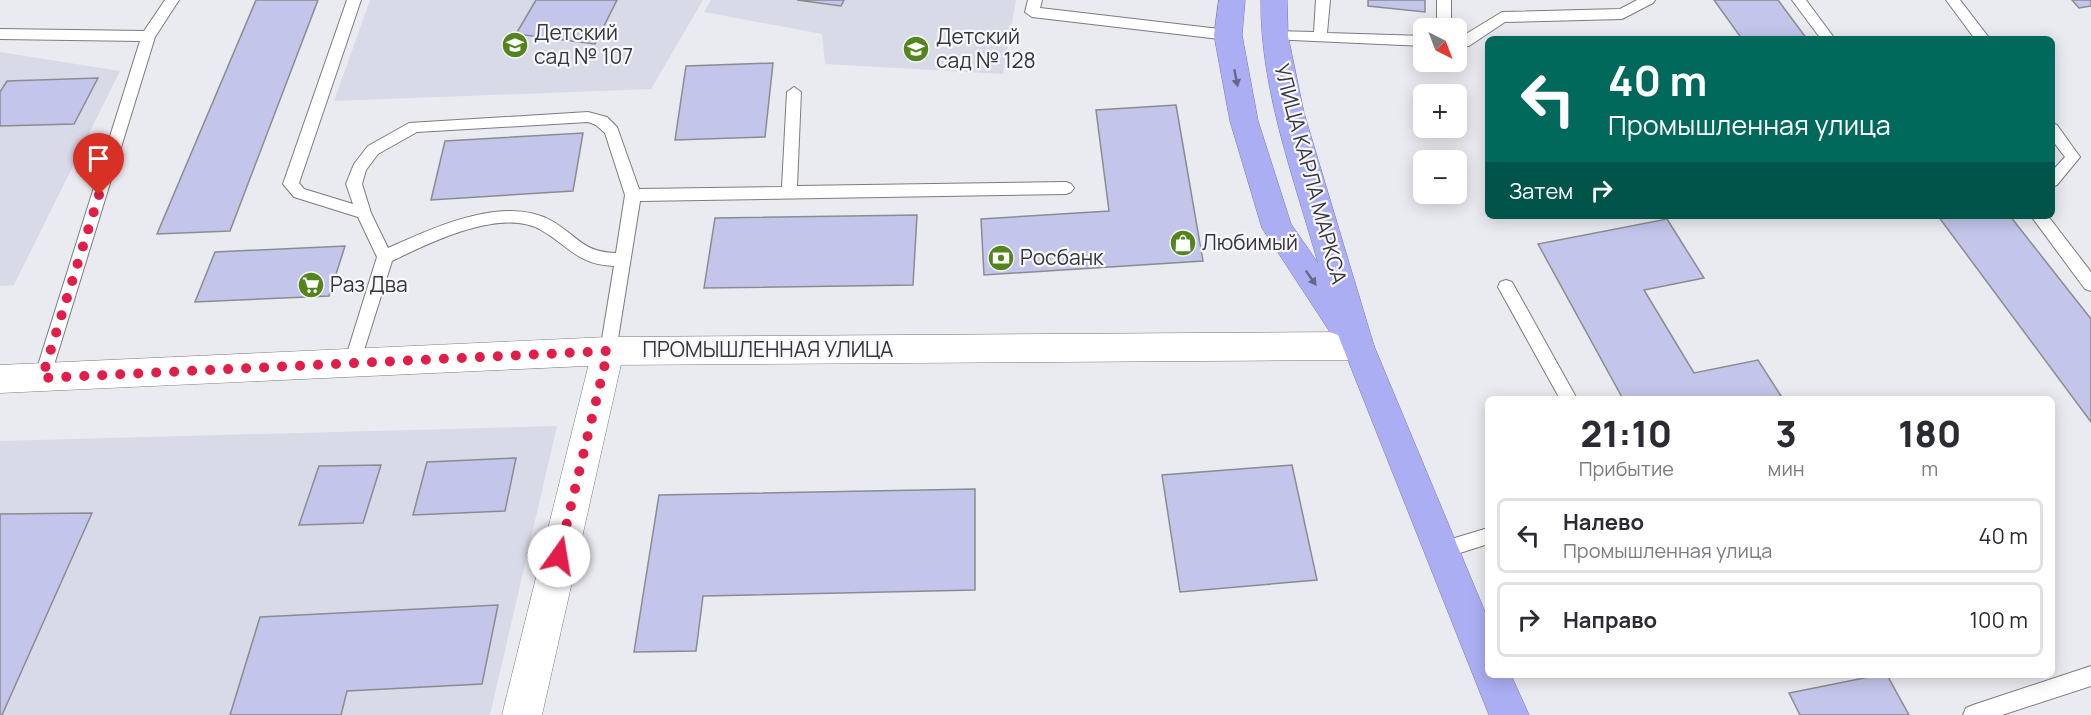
<!DOCTYPE html>
<html lang="ru">
<head>
<meta charset="utf-8">
<style>
	body { margin:0; font-family:Manrope,sans-serif; background:#f2f2f3; color:#2b2b33; height:100vh; display:flex; flex-direction:column; font-size:22px; white-space:nowrap }
	* { box-sizing:border-box; margin:0 }
	p { font-size:20px; color:#7c7c81 }
	.icon { flex:none; width:33px; height:33px; fill:none; stroke:currentColor; stroke-width:2; stroke-linecap:round; stroke-linejoin:round }
	.map { position:relative; flex:1; overflow:hidden }
	.side { position:absolute; left:1485px; top:396px; width:570px; height:282px; display:flex; flex-direction:column; background:#fff; border-radius:9px; box-shadow:0 3px 15px #0003 }
	.side>* { flex:none }
	.hud { position:absolute; left:1485px; top:36px; width:570px; height:183px; border-radius:9px; box-shadow:0 3px 15px #0003; background:#00695c; color:#fff; overflow:hidden }
	.needle { width:39px; rotate:138deg }
	.controls { position:absolute; left:1413px; top:18px; display:grid; gap:12px }
	.controls a { display:grid; place-items:center; width:54px; height:54px; border-radius:9px; background:#fff; box-shadow:0 3px 15px #0003; font-size:30px }
	.pin { position:absolute; display:grid; place-items:center; width:51px; height:51px; color:#fff; margin:-62px -26px; border-radius:50% 50% 50% 0; rotate:-45deg; box-shadow:0 0 6px #0007 }
	.pin .icon { rotate:45deg }
	.me { position:absolute; width:66px; margin:-33px; rotate:13deg; stroke-linejoin:round; filter:drop-shadow(0 0 4px #0008) }
	.turn { display:flex; align-items:center; gap:21px; height:126px; padding:0 24px; font-size:27px }
	.turn .icon { width:78px; height:78px; stroke-width:2.5 }
	.turn b { display:block; font-size:42px; line-height:51px }
	.then { display:flex; align-items:center; height:57px; padding:0 24px; background:#0003; gap:12px; font-size:22px }
	.eta { display:flex; justify-content:space-evenly; align-items:center; height:102px; text-align:center }
	.eta b { font-size:36px; font-weight:800; line-height:42px }
	ul { padding:0; list-style:none }
	li { display:flex; align-items:center; gap:18px; height:75px; margin:0 12px 9px; padding:0 12px; border:3px solid #e1e1e2; border-radius:9px }
	li div { flex:1 }
	li b { display:block; font-size:22px }
	li em { font-style:normal }
	.map>svg:first-child { display:block }
	.built { fill:#d9dae7 }
	.building { fill:#c3c5ea; stroke:#8b8b91; stroke-width:1.5 }
	.lines { fill:none; stroke-linecap:round; stroke-linejoin:round }
	.service-casing { stroke:#7b7b81; stroke-width:2 }
	.minor-casing { stroke:#7b7b81; stroke-width:1 }
	.tertiary-casing { stroke:#7b7b81; stroke-width:1 }
	.trunk-casing { stroke:#7677b0; stroke-width:1 }
	.service { fill:#fff; fill-rule:evenodd }
	.minor { fill:#fff; fill-rule:evenodd }
	.tertiary { fill:#fff; fill-rule:evenodd }
	.trunk { fill:#acaef3; fill-rule:evenodd }
	.oneway { fill:#666784 }
	.route { stroke:#e11d48; stroke-width:10; stroke-dasharray:0 18 }
	.labels { text-anchor:middle; stroke-width:4.5; stroke-linejoin:round; paint-order:stroke }
	.poi-label { font-size:21px; fill:#37373a; stroke:#f7f7fe; text-anchor:start }
	.street-label { font-size:21px; fill:#37373a; stroke:#f7f7fe }
</style>
</head>
<body>
<div class="map">
<svg width="2091" height="715" viewBox="0 0 2091 715">
	<rect width="100%" height="100%" fill="#eaeaf1"/>
	<path class="built" d="M370,0H703L651,89L334,101Z
		M711,0H1016L1003,74L825,64L822,34L704,12Z
		M0,52L120,71L14,285L0,286Z
		M557,426L490,715H0V441Z"/>
	<path class="building" d="M256,0H318L230,231L157,234Z
		M536,0H617L595,44L516,34Z
		M797,0H844L841,6Z
		M1368,0H1425V12L1368,6Z
		M1714,0H1778L1807,39H1742Z
		M2072,0H2091V6L2079,8Z
		M773,63L765,137L675,140L686,66Z
		M98,78L74,124L0,126V92L7,81Z
		M1176,105L1203,261L984,275L981,219L1109,211L1096,110Z
		M583,133L573,191L431,200L445,141Z
		M917,215L913,285L704,288L715,218Z
		M1938,216H2010L2091,319V422Z
		M1667,219L1704,278L1644,290L1694,373L1758,360L1783,399H1623L1538,244Z
		M345,246L329,296L195,302L215,252Z
		M516,458L505,511L413,515L427,462Z
		M381,465L363,523L299,525L319,466Z
		M1292,465L1317,580L1180,592L1162,475Z
		M975,489V590L703,596L696,651L634,652L659,495Z
		M92,513L2,715H0V514Z
		M498,605L482,684L347,691L341,715H230L260,617Z
		M1879,675H1887L1909,715H1800L1789,693Z"/>
	<g class="lines">
		<defs>
			<path id="service" d="M165,0H179L155,37L50,378L48,383L42,385L36,383L34,378L140,41L0,39V29L144,31Z
				M347,0H361L299,183L304,189L353,204L346,184L354,164L368,146L409,123L588,112L607,117L617,127L639,189L782,187L787,92L794,87L801,92L797,186L1066,182L1071,184L1074,188L1071,192L1066,194L640,201L616,351L614,356L608,358L602,356L600,351L614,266C578,265 569,246 541,230C501,207 429,243 392,261L360,363L358,368L352,370L346,368L344,363L377,257L358,217L294,197L283,184ZM588,122L596,125L605,133L625,195L616,253C582,252 578,236 552,221C504,194 433,228 388,248L371,213L362,184L366,170L378,154L417,132Z
				M1028,0H1042L1040,8L1228,30L1235,35L1228,40L1032,17L1025,12Z
				M1316,0H1330L1327,33L1424,36V46L1269,39L1267,36L1269,33L1274,31L1314,32Z
				M1437,0H1451V28H1437Z
				M1637,0H1655L1653,3L1622,19L1505,22L1469,46L1456,47V37H1461L1502,12L1620,9Z
				M1792,0H1806L1835,39H1821Z
				M1946,0H1960L1990,39H1975Z
				M2052,123L2057,125L2080,157L2057,185L2052,187V171L2065,157L2052,140Z
				M2031,216H2048L2091,272V291L2085,289Z
				M1506,280L1512,282L1577,399H1560L1498,287L1500,282Z
				M1488,528V544L1441,559L1435,556L1432,550L1435,544Z
				M2091,666V686L2002,715H1963L1966,708L1973,705Z"/>
			<path id="minor" d="M608,337L620,341L624,351L542,715H502L592,351L596,341Z"/>
			<path id="tertiary" d="M1358,332L1370,336L1374,346L1370,356L1358,360L608,365L0,393V365L608,337Z"/>
			<path id="trunk" d="M1219,0H1245L1242,35L1258,121L1291,224L1318,263C1294,178 1260,89 1261,0H1287L1288,36L1304,113L1374,346L1488,619V675H1511L1529,715H1489L1338,335L1330,332L1262,228L1230,121L1214,35Z"/>
		</defs>
		<use href="#service" class="service-casing"/>
		<use href="#minor" class="minor-casing"/>
		<use href="#tertiary" class="tertiary-casing"/>
		<use href="#trunk" class="trunk-casing"/>
		<use href="#service" class="service"/>
		<use href="#minor" class="minor"/>
		<use href="#tertiary" class="tertiary"/>
		<use href="#trunk" class="trunk"/>
	</g>
	<defs><path id="oneway-solid" d="M-6-.8H1V-3.2L6.5 0L1 3.2V.8H-6Z" transform="scale(1.5)"/></defs>
	<g class="oneway">
		<use href="#oneway-solid" transform="translate(1236 78) rotate(79)"/>
		<use href="#oneway-solid" transform="translate(1311 278) rotate(55)"/>
	</g>
	<g class="lines">
		<path class="route" d="M99,195L42,378L608,351L559,556"/>
	</g>
	<defs>
		<symbol id="school-disc" viewBox="-11 -11 22 22"><circle r="9.5" fill="#52851b" stroke="#f7f7fe"/><path d="M0-5L7-2L0 1L-7-2ZM-4 1L0 2.5L4 1V4Q0 6-4 4Z" fill="#fff"/></symbol>
		<symbol id="shop-disc" viewBox="-11 -11 22 22"><circle r="9.5" fill="#52851b" stroke="#f7f7fe"/><path d="M-5-2.5h2.3a2.7 3.5 0 0 1 5.4 0H5L5.5 6h-11ZM-1.5-2.5h3a1.5 2.3 0 0 0-3 0Z" fill="#fff"/></symbol>
		<symbol id="bank-disc" viewBox="-11 -11 22 22"><circle r="9.5" fill="#52851b" stroke="#f7f7fe"/><path d="M-6-4H6V4H-6ZM0-2.3a2.3 2.3 0 1 0 0 4.6a2.3 2.3 0 1 0 0-4.6Z" fill="#fff"/></symbol>
		<symbol id="supermarket-disc" viewBox="-11 -11 22 22"><circle r="9.5" fill="#52851b" stroke="#f7f7fe"/><path d="M-6-5.5h2.5l.6 2H6L4.5 2H-2.5L-4.4-4H-6ZM-1.5 3.2a1.3 1.3 0 1 0 .1 0ZM3 3.2a1.3 1.3 0 1 0 .1 0Z" fill="#fff"/></symbol>
	</defs>
	<g fill-rule="evenodd">
		<use href="#school-disc" x="500" y="30" width="30" height="30"/>
		<use href="#school-disc" x="901" y="34" width="30" height="30"/>
		<use href="#shop-disc" x="1168" y="228" width="30" height="30"/>
		<use href="#bank-disc" x="986" y="243" width="30" height="30"/>
		<use href="#supermarket-disc" x="296" y="270" width="30" height="30"/>
	</g>
	<g class="labels">
		<g class="poi-label">
			<text x="534" y="40">Детский<tspan x="534" dy="24">сад № 107</tspan></text>
			<text x="936" y="44">Детский<tspan x="936" dy="24">сад № 128</tspan></text>
			<text x="1202" y="250">Любимый</text>
			<text x="1020" y="265">Росбанк</text>
			<text x="330" y="292">Раз Два</text>
		</g>
		<g class="street-label">
			<text transform="translate(1310 174) rotate(75)" y="7">УЛИЦА КАРЛА МАРКСА</text>
			<text x="768" y="357">ПРОМЫШЛЕННАЯ УЛИЦА</text>
		</g>
	</g>
</svg>
<div class="controls">
<a><svg class="needle" viewBox="-14 -14 28 28"><path d="M0-13l5 13h-10z" fill="#e53935"/><path d="M0 13l5-13h-10z" fill="#7c7c81"/></svg></a>
<a>+</a>
<a>−</a>
</div>
<div class="pin" style="left:99px;top:195px;background:#d93025"><svg class="icon" aria-label="arrive" viewBox="0 0 24 24"><path d="M6 21V4h12l-3 4 3 4H6"/></svg></div>
<svg class="me" style="left:559px;top:556px" viewBox="-20 -20 40 40"><circle r="19" fill="#fff"/><path d="M0-13L10 11 0 6-10 11z" fill="#e11d48"/></svg>
<div class="hud">
<div class="turn"><svg class="icon" aria-label="left" viewBox="0 0 24 24"><path d="M17 20v-9H6M10 6l-5 5 5 5"/></svg><div><b>40 m</b>Промышленная улица</div></div>
<div class="then">Затем<svg class="icon" aria-label="right" viewBox="0 0 24 24"><path d="M7 20v-9h11M14 6l5 5-5 5"/></svg></div>
</div>
<section class="side">
<div class="eta">
<div><b>21:10</b><p>Прибытие</p></div>
<div><b>3</b><p>мин</p></div>
<div><b>180</b><p>m</p></div>
</div>
<ul>
<li><svg class="icon" aria-label="left" viewBox="0 0 24 24"><path d="M17 20v-9H6M10 6l-5 5 5 5"/></svg><div><b>Налево</b><p>Промышленная улица</p></div><em>40 m</em></li>
<li><svg class="icon" aria-label="right" viewBox="0 0 24 24"><path d="M7 20v-9h11M14 6l5 5-5 5"/></svg><div><b>Направо</b></div><em>100 m</em></li>
</ul>
</section>
</div>
</body>
</html>
